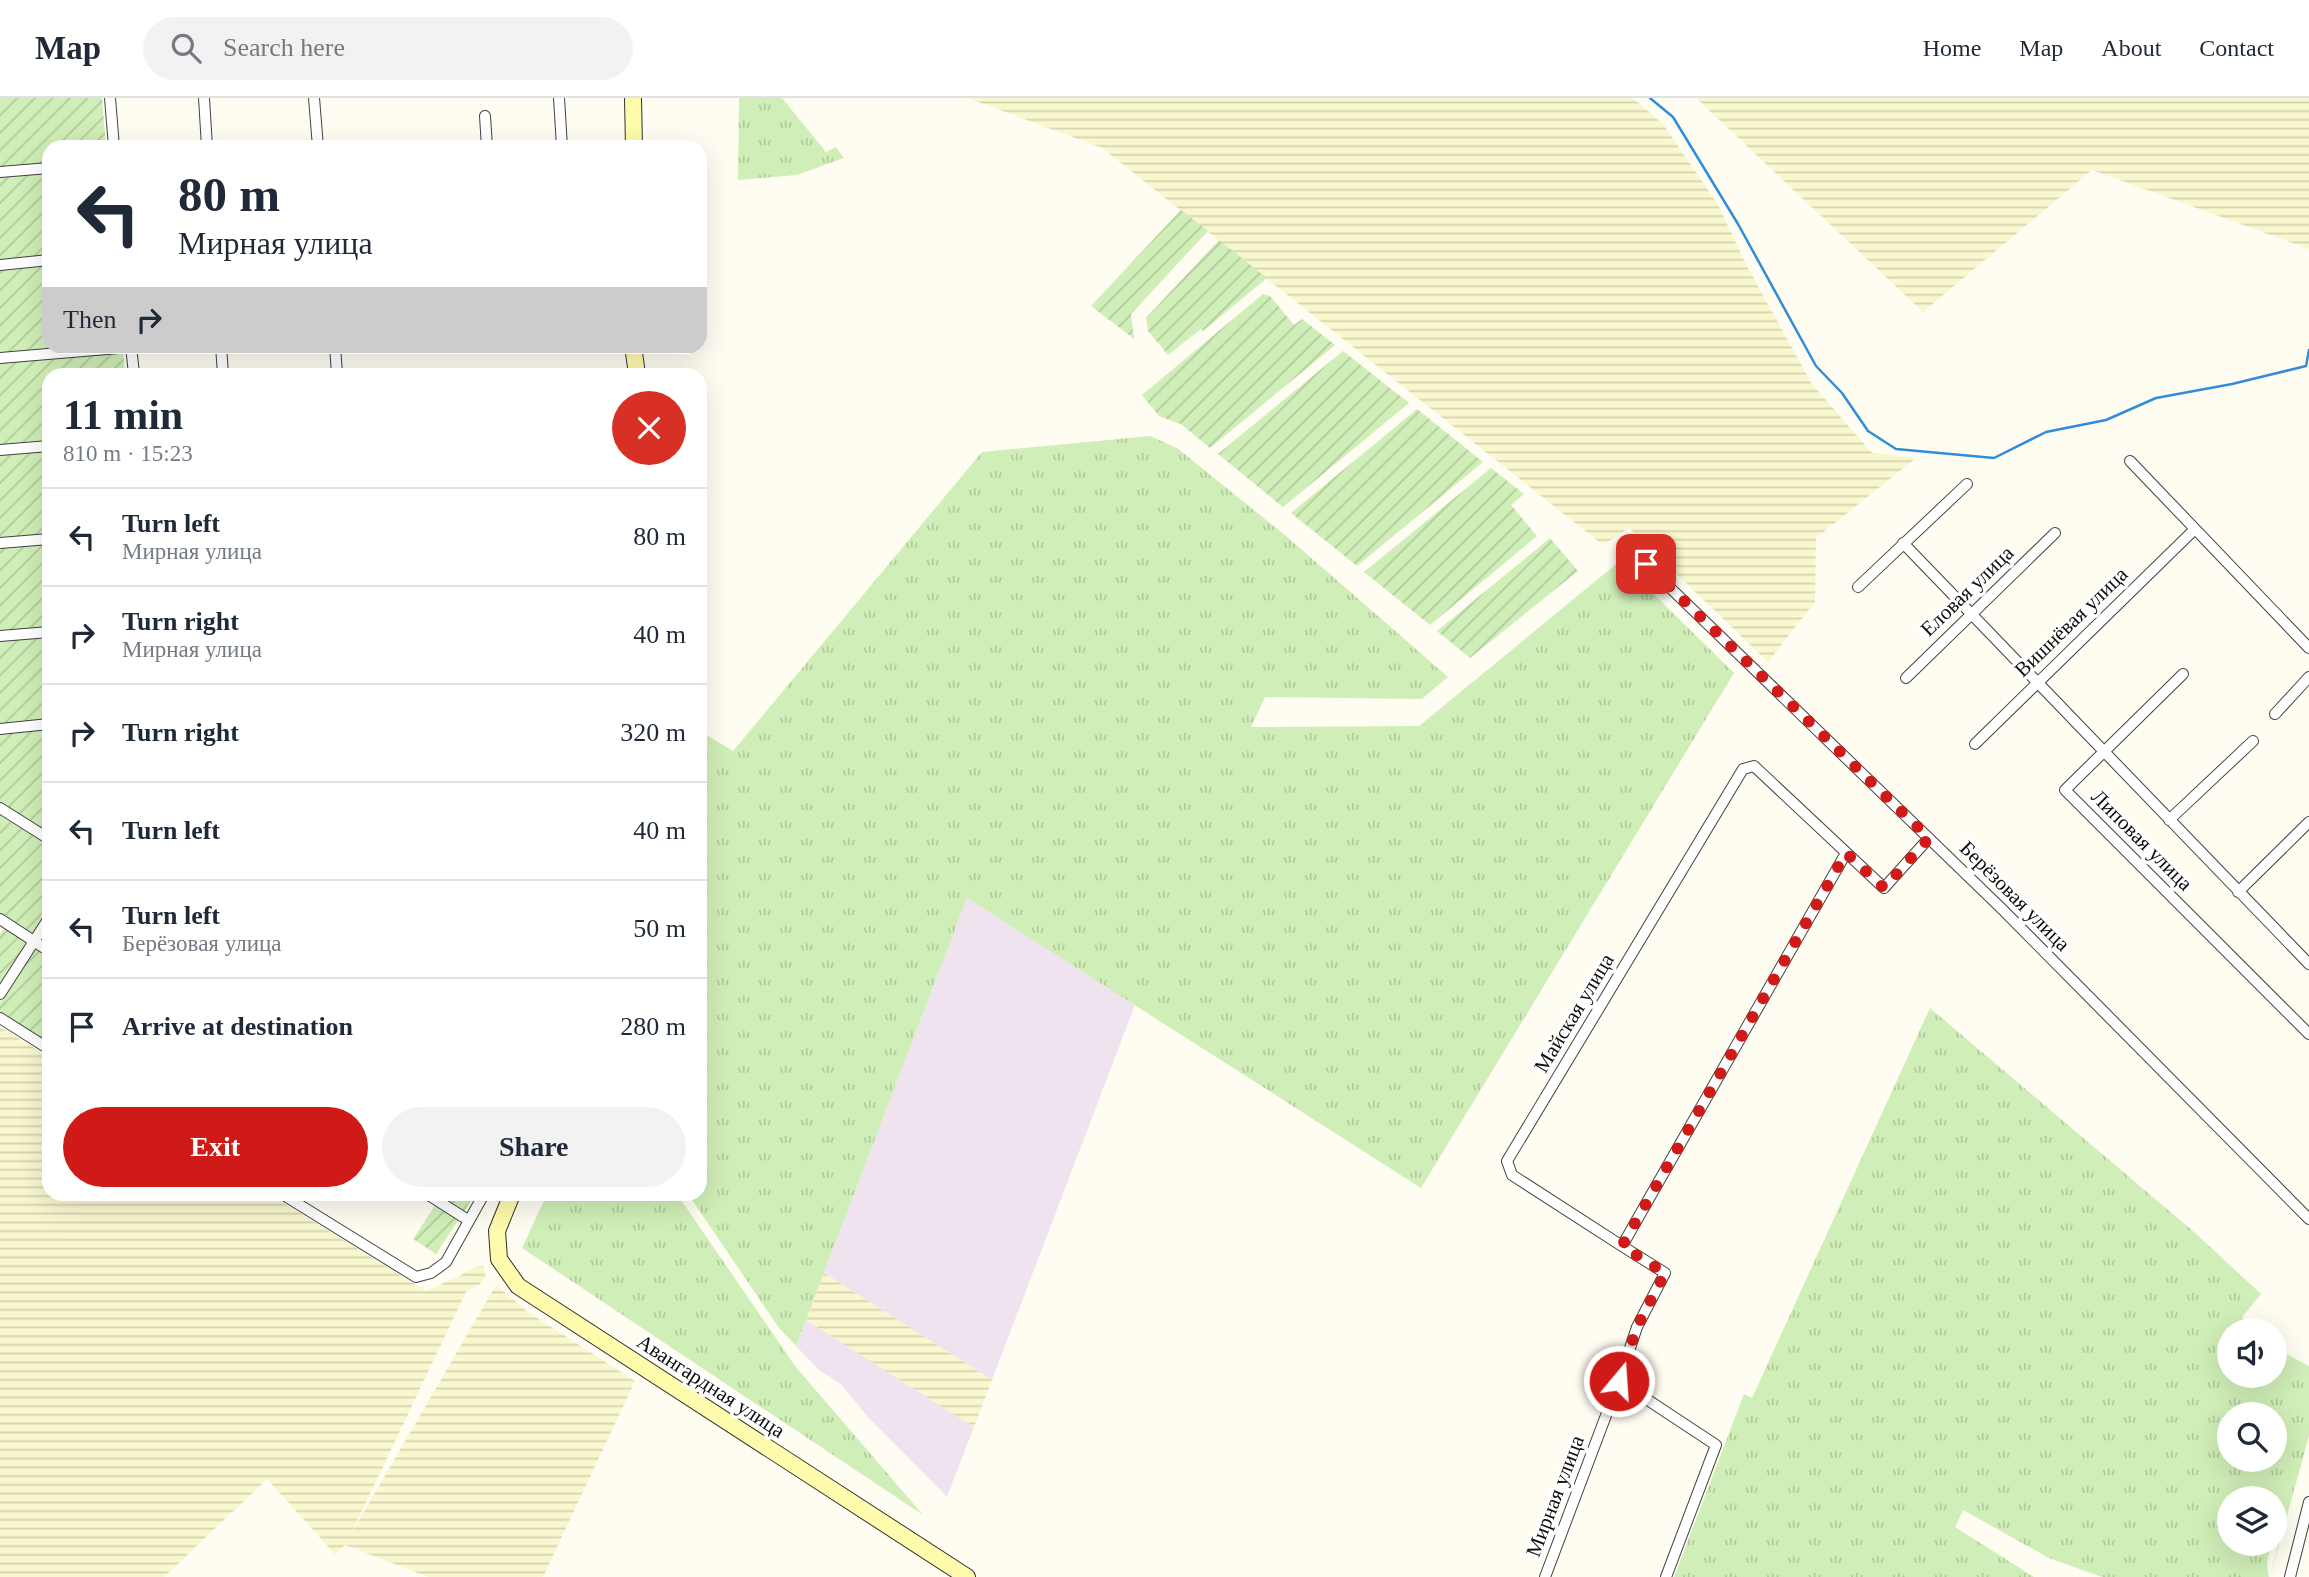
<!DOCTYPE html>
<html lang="en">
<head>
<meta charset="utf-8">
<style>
	body { margin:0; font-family:Georgia,serif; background:#f2f2f3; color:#1f2937; height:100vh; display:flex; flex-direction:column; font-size:26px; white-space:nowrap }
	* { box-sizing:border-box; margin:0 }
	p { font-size:23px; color:#747a83 }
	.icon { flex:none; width:38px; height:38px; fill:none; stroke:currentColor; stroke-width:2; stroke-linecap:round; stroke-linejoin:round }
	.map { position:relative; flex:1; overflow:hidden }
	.sheet { position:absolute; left:42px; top:270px; width:665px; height:833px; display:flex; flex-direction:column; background:#fff; border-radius:21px; box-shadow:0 7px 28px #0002 }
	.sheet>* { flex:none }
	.guide { position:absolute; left:42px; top:42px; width:665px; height:214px; border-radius:21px; box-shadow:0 7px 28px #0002; background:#fff; color:#1f2937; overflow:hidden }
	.fabs { position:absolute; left:2217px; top:1220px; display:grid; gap:14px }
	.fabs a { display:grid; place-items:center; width:70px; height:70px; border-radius:50%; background:#fff; box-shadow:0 7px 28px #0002; font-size:35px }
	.pin { position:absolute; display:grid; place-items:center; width:60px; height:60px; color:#fff; margin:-30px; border-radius:14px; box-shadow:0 4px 10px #0006 }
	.me { position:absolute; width:77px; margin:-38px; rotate:18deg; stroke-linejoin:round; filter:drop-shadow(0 0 5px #0008) }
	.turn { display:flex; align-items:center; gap:24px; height:147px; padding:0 21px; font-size:32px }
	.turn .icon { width:91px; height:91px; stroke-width:2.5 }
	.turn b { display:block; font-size:49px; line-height:60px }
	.then { display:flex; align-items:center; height:66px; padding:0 21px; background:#0003; gap:14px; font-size:26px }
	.round { display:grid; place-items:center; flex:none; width:74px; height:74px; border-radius:37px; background:#f2f2f3 }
	.overview { display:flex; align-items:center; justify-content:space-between; height:119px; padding:0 21px }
	h1 { font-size:42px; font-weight:700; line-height:52px }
	.action { display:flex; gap:14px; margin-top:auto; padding:14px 21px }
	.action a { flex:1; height:80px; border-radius:42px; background:#cf1a18; color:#fff; font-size:28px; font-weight:700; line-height:80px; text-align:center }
	.action a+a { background:#f2f2f3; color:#1f2937 }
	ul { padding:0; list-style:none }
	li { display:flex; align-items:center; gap:21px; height:98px; padding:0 21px; border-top:2px solid #e0e1e3 }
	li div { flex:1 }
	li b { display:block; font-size:26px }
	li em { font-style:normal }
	header { display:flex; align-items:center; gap:42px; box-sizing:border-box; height:98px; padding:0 35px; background:#fff; border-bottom:2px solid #e0e1e3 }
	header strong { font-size:33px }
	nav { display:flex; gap:38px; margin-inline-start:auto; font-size:24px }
	.search { width:490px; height:63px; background:#f2f2f3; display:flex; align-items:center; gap:18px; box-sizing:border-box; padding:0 24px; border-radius:38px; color:#747a83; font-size:26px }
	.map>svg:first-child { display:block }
	.industrial { fill:#eee3ef }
	.farmland { fill:url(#farmland-rules) }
	.grass { fill:url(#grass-tufts); fill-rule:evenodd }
	.garden { fill:url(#garden-furrows) }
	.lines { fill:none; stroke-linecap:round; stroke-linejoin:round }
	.stream { stroke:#308ddb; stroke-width:2.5 }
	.minor-casing { stroke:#424242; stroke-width:12 }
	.secondary-casing { stroke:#313131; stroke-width:18 }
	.minor { stroke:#fff; stroke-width:10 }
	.secondary { stroke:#fffbad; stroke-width:16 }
	.route { stroke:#cf1a18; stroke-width:12; stroke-dasharray:0 21.6 }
	.labels { text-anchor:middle; stroke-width:7; stroke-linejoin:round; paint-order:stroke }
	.street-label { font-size:21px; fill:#0f0f0f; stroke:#fff }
</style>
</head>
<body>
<header>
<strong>Map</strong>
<div class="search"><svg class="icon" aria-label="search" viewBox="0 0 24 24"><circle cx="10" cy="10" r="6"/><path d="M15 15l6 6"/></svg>Search here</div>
<nav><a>Home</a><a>Map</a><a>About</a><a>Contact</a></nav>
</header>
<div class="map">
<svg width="2309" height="1479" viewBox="0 0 2309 1479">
	<defs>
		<pattern id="farmland-rules" width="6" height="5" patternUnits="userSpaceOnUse" patternTransform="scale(1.75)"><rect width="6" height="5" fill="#f9f7ce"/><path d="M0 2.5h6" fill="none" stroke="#d4d3b0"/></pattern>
		<pattern id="grass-tufts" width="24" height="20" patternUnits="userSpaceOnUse" patternTransform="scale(1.75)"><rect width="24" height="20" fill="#d0eeb7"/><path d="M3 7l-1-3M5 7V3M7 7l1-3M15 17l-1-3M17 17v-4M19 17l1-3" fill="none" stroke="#b1cb9c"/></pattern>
		<pattern id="garden-furrows" width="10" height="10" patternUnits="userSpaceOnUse" patternTransform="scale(1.75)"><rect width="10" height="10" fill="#d0eeb7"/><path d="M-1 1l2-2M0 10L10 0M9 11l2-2" fill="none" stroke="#b1cb9c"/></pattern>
	</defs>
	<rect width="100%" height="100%" fill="#fffdf2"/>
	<path class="industrial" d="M967,800L1135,907L992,1282L824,1175Z
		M806,1222L974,1329L947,1399L866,1317L842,1287L819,1272L796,1248Z"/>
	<path class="farmland" d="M968,0H1633L1663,26L1717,105L1748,170L1812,286L1872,355L1916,360L1816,440L1815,504L1768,564L1629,430L1603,447L1102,50Z
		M1696,0H2309V151L2092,72L1923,214Z
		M0,929L49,959V1096H269L426,1193L461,1177L472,1170L483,1168L486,1179L480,1186L466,1194L351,1436L496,1187L528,1214L635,1283L543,1479H428L345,1447L335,1456L267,1381L164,1479H0Z
		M824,1175L992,1282L974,1329L806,1222Z"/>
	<path class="grass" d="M739,0H782L826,54L836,49L844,60L797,77L738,82Z
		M1150,338L1177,350L1286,438L1448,579L1422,601L1265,599L1251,629L1419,628L1620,463L1734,575L1421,1090L967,800L796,1248L779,1230L688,1096H700V633L733,653L982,354Z
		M1930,910L2194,1134L2261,1196L2242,1219L2255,1232H2230V1278H2275V1250L2309,1268V1338L2270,1479L2281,1434C2271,1453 2264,1455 2269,1479H2102L2049,1460L1963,1412L1955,1429L2034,1479H1674L1744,1296L1752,1300ZM2275,1316V1362H2230V1316ZM2275,1400V1446H2230V1400Z
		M547,1096H677L795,1268L923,1417L522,1150Z"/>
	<path class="garden" d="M0,0H102L106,49H49V66L0,70Z
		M49,74V159L0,163V79Z
		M1181,112L1208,133L1131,216L1134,241L1091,208Z
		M1219,142L1267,180L1203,233L1201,231L1168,257L1148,233L1146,220Z
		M49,167V248L81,249L0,255V171Z
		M1263,196L1270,198L1294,227L1302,221L1335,247L1210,350L1181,326L1159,318L1142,297Z
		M123,253L125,276H49V344L0,348V264Z
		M1343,253L1409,305L1283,409L1218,356Z
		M1417,311L1483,364L1357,468L1291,415Z
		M49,352V437L0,441V357Z
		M1491,370L1524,396L1511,407L1537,438L1430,527L1364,474Z
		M1550,440L1578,473L1470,560L1437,533Z
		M49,445V529L0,533V449Z
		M49,538V622L0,626V542Z
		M49,630V737L0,705V635Z
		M0,716L49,747V812L33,837L0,815Z
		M5,829L29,844L0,888V836Z
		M36,848L49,857V946L0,916V904Z
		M435,1096H475L464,1114Z
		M436,1106L459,1121L436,1156L413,1141Z"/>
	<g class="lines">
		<path class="stream" d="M1650,0L1673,19L1738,126L1816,268L1842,295L1868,333L1896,351L1994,360L2046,334L2106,322L2156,300L2232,286L2306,268L2309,252"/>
		<defs>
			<path id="minor" d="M110,0L114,49
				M204,0L207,49
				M314,0L318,49
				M559,0L562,49
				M485,18L487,49
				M0,74L49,70
				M0,167L49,162
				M131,248L134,276
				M221,248L223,276
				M335,248L337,276
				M0,260L131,249
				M0,352L49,348
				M2130,363L2309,550
				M0,445L49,441
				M1903,445L2309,866
				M1629,450L2003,812L2309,1121
				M1858,489L1967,386
				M0,538L49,534
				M2183,576L2065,692L2309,936
				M1906,580L2055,435
				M2275,616L2309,579
				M0,631L49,626
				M1975,646L2195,431
				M0,710L49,741
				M2169,722L2253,643
				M2238,794L2309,724
				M0,821L49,853
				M0,896L49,820
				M0,920L49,951
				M282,1096L416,1179L431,1175L446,1164L484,1096
				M427,1096L468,1122
				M1622,1148L1512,1077L1507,1063L1743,671L1754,668L1884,790L1929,740
				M1619,1283L1716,1347L1666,1479
				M1545,1479L1619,1283L1637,1229L1665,1175L1622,1148L1846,755
				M2290,1479L2309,1404"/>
			<path id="secondary" d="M633,0L634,49
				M633,248L637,276
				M512,1096L497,1133L499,1161L518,1188L967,1479"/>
		</defs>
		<use href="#minor" class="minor-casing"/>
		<use href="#secondary" class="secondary-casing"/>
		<use href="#minor" class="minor"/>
		<use href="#secondary" class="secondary"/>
	</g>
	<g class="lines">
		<path class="route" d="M1619,1283L1637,1229L1665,1175L1622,1148L1846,755L1884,790L1929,740L1646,466"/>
	</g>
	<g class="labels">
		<g class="street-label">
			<text transform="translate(1967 493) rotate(-44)" y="7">Еловая улица</text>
			<text transform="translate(2071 524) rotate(-44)" y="7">Вишнёвая улица</text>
			<text transform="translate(2142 742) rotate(45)" y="7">Липовая улица</text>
			<text transform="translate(2015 798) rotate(45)" y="7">Берёзовая улица</text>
			<text transform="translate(1574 915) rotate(-59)" y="7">Майская улица</text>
			<text transform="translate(711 1288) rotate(33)" y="7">Авангардная улица</text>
			<text transform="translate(1555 1398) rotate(-69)" y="7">Мирная улица</text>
		</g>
	</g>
</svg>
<div class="fabs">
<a><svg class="icon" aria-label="sound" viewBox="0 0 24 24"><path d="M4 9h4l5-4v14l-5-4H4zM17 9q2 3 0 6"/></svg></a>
<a><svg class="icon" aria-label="search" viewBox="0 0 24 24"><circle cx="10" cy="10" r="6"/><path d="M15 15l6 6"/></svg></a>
<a><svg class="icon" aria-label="layers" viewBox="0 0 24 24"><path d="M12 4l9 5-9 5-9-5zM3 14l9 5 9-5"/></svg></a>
</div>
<div class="pin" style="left:1646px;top:466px;background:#d93025"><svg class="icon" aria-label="arrive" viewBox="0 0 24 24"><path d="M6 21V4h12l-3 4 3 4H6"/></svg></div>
<svg class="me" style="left:1619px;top:1283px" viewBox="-20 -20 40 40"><circle r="17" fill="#cf1a18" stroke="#fff" stroke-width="3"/><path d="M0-11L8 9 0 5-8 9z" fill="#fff"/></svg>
<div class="guide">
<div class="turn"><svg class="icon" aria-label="left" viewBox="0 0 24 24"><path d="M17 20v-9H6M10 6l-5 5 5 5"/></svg><div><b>80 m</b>Мирная улица</div></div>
<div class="then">Then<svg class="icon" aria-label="right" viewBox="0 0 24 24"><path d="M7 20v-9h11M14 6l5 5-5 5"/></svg></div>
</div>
<section class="sheet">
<div class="overview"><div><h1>11 min</h1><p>810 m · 15:23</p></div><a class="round" style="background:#d93025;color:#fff"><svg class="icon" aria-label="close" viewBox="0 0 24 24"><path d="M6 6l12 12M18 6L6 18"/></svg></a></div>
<ul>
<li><svg class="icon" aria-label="left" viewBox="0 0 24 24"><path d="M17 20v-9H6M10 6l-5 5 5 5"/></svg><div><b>Turn left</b><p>Мирная улица</p></div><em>80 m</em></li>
<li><svg class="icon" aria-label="right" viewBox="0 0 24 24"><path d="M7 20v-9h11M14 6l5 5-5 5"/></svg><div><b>Turn right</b><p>Мирная улица</p></div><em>40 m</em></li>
<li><svg class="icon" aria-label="right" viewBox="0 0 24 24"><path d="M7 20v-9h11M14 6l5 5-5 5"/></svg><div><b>Turn right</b></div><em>320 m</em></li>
<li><svg class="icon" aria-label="left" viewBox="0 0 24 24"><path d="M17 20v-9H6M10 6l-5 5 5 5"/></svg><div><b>Turn left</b></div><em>40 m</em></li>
<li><svg class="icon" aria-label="left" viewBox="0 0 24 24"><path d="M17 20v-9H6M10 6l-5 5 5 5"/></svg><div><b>Turn left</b><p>Берёзовая улица</p></div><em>50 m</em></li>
<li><svg class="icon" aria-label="arrive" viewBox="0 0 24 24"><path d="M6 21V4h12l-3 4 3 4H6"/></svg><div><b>Arrive at destination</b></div><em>280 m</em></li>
</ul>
<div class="action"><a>Exit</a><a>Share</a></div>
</section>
</div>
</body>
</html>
